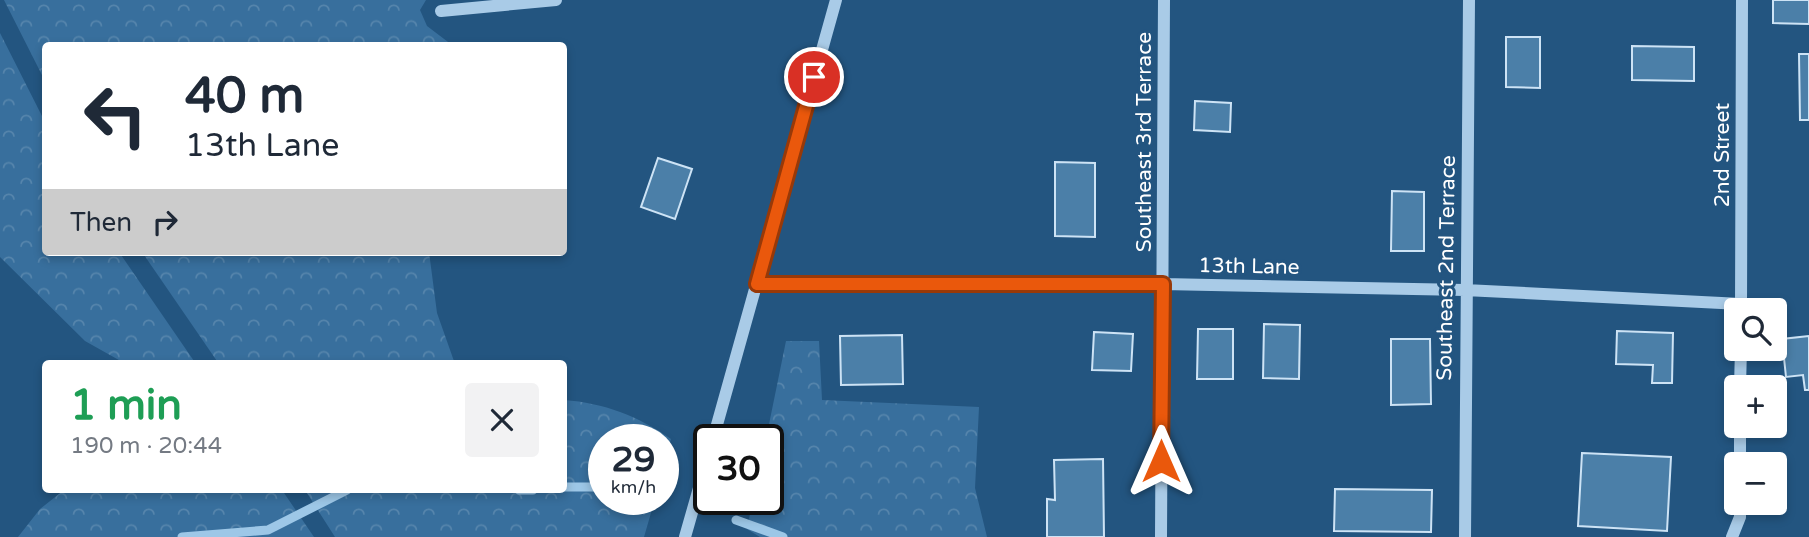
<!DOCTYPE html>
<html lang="en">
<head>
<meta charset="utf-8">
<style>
	body { margin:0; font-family:"Varela Round",sans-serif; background:#f2f2f3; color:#1f2937; height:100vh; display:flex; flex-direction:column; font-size:26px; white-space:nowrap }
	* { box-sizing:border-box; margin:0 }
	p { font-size:23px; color:#747a83 }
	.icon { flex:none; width:38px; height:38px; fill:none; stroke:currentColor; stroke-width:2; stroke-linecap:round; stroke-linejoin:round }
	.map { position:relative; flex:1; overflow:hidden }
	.sheet { position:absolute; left:42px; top:360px; width:525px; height:133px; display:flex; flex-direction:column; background:#fff; border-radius:7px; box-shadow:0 4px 10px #0003 }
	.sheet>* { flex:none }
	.top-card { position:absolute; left:42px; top:42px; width:525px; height:214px; border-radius:7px; box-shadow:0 4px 10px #0003; background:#fff; color:#1f2937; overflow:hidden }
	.fabs { position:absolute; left:1724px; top:298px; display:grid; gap:14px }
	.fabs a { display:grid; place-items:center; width:63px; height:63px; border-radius:7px; background:#fff; box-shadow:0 4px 10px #0003; font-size:35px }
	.speed { position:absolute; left:588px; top:424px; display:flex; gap:14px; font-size:35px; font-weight:700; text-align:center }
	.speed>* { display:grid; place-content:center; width:91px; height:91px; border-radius:50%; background:#fff; box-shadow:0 4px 10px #0003; line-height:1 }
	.speed small { font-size:18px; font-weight:400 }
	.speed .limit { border:4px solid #111; border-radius:10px; background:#fff; color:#111 }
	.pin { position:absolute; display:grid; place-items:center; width:60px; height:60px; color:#fff; margin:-30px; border:4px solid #fff; border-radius:50%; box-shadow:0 2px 7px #0007 }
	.me { position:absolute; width:77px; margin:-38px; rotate:0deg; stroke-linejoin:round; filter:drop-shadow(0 0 5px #0008) }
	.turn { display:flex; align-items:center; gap:24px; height:147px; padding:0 28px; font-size:32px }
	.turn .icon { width:91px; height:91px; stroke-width:2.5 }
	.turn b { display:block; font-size:49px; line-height:60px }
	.then { display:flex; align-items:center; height:66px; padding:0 28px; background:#0003; gap:14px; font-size:26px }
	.round { display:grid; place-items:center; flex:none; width:74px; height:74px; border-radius:7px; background:#f2f2f3 }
	.head { display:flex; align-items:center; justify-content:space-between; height:119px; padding:0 28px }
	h1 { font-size:42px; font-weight:700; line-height:52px; color:#1e9e55 }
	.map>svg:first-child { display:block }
	.forest { fill:url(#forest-crowns) }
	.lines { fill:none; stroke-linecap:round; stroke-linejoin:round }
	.stream { stroke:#9dc7e7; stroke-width:9 }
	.building { fill:#4b7fa8; stroke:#cde3f5; stroke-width:2 }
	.minor { stroke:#a9cbe7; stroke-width:12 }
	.route-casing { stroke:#983908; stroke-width:18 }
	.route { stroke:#ea580c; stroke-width:12 }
	.labels { text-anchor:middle; stroke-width:6; stroke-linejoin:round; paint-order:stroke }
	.street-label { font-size:21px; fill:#fff; stroke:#235580 }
</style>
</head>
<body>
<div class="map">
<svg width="1809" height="537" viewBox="0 0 1809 537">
	<defs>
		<pattern id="forest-crowns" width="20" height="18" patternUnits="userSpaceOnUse" patternTransform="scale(1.75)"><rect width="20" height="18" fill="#386f9d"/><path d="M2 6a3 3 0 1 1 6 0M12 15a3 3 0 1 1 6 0" fill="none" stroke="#5685ac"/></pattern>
	</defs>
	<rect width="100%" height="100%" fill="#235580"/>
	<path class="forest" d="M4,0H426L420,10L427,26L452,45L46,46L45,81Z
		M0,33L45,122L46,252H119L196,364H126L85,341L0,257Z
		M142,252H429L437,313L455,364H219Z
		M786,341H819L822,400L979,407L975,488L987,537H760L747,529L753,499H768V439H766Z
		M564,400C604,403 638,416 671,439L663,466V439H604V499H655L644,537H335L305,490H564Z
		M64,490H282L314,537H18L40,509Z"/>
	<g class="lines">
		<path class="stream" d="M564,487H604
			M519,490H533
			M736,520L783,537
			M182,537L268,530L347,490"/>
	</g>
	<path class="building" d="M1773,0H1809V24L1773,23Z
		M1506,37H1540V88L1506,87Z
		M1632,46L1694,47V81L1632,80Z
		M1799,54H1809V120H1800Z
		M1195,101L1231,103L1230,132L1194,130Z
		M658,158L692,169L675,219L641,207Z
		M1055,162L1095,163V237L1055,236Z
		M1392,191L1424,192V251H1391Z
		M1264,324L1300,325L1299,379L1263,378Z
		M1198,329H1233V379H1197Z
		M1617,331L1673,333L1672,383H1652L1653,365L1616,364Z
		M1094,332L1133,334L1131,371L1092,370Z
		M902,335L903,384L841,385L840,336Z
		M1809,336V390H1805L1803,375L1786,377L1782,339Z
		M1391,339H1430L1431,404L1391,405Z
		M1582,453L1671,457L1667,531L1578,526Z
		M1103,459L1104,537H1047V499L1055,500L1054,460Z
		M1335,489L1432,490L1431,532L1334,531Z"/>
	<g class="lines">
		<path class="minor" d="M441,11L556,0
			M756,284H1163L1465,290L1741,304
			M1741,309L1742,0
			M1740,387L1741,348
			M713,439L836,0
			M1740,464V425
			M685,537L709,453
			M1161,537L1164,0
			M1465,537L1469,0
			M1732,537L1740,517V502"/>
	</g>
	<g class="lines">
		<defs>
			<path id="route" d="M814,77L757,284H1163L1161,461"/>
		</defs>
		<use href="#route" class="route-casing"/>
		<use href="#route" class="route"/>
	</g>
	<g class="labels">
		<g class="street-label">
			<text transform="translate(1144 142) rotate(-90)" y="7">Southeast 3rd Terrace</text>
			<text transform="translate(1722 155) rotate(-90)" y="7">2nd Street</text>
			<text transform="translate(1249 266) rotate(1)" y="7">13th Lane</text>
			<text transform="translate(1446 268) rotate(-89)" y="7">Southeast 2nd Terrace</text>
		</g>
	</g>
</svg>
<div class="fabs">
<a><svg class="icon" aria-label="search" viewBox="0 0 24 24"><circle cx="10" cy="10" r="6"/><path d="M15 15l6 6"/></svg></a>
<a>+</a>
<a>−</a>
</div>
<div class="speed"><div>29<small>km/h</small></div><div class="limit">30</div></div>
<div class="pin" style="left:814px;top:77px;background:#d93025"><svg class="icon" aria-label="arrive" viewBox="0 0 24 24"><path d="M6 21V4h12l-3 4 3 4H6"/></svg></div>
<svg class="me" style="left:1161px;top:461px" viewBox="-20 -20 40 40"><path d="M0-17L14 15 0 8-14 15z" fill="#ea580c" stroke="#fff" stroke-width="4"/></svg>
<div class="top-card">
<div class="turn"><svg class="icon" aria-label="left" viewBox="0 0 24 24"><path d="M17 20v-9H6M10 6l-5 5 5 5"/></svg><div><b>40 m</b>13th Lane</div></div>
<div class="then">Then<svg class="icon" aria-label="right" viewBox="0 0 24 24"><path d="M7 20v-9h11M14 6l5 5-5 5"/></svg></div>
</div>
<section class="sheet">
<div class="head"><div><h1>1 min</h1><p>190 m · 20:44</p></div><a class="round"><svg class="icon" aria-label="close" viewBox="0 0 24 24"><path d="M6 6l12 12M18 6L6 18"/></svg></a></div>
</section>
</div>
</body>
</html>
